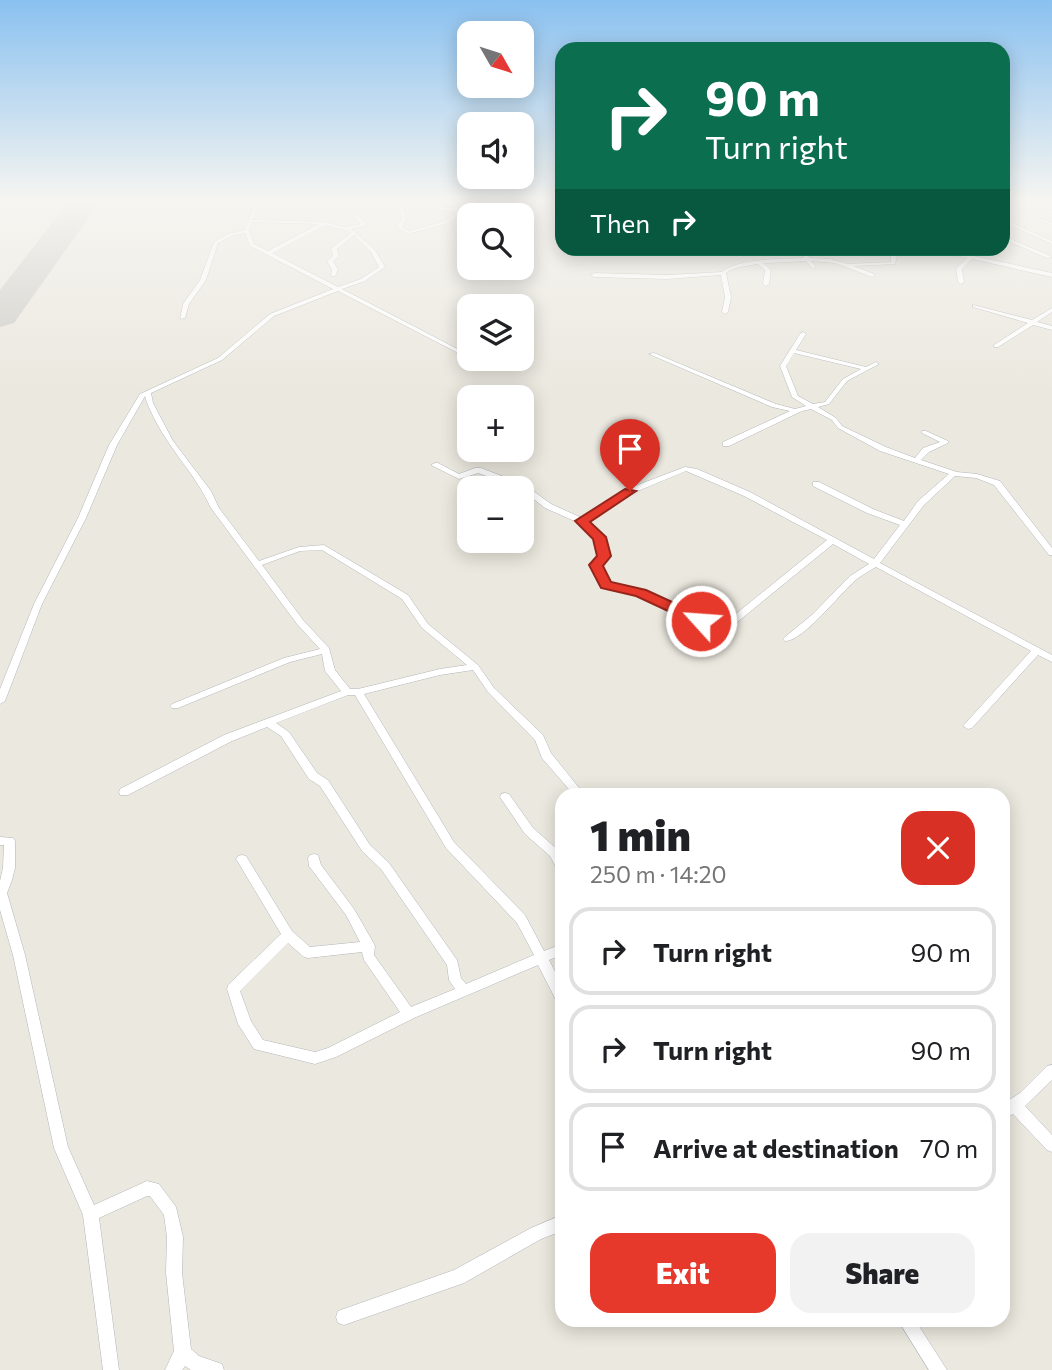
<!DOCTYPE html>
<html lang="en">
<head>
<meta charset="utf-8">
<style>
	body { margin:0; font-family:Commissioner,sans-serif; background:#f2f2f2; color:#202124; height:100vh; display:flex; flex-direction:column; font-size:26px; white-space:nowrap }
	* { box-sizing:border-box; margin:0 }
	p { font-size:23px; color:#757577 }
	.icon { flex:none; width:38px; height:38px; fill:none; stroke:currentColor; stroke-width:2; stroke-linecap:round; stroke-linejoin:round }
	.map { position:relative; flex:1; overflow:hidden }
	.drawer { position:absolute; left:555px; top:788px; width:455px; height:539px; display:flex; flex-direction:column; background:#fff; border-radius:21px; box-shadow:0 4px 18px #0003 }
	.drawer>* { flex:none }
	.top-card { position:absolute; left:555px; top:42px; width:455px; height:214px; border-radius:21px; box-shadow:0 4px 18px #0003; background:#0b6e4f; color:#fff; overflow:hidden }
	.needle { width:46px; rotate:129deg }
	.fabs { position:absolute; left:457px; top:21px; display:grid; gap:14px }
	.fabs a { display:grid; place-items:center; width:77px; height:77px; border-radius:14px; background:#fff; box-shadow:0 4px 18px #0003; font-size:35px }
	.pin { position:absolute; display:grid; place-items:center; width:60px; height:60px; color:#fff; margin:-72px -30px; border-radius:50% 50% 50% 0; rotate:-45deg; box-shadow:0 0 7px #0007 }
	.pin .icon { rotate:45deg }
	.me { position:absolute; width:77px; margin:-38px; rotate:296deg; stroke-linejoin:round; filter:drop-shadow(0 0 5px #0008) }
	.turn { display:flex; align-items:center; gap:24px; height:147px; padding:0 35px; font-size:32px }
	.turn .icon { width:91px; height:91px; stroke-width:2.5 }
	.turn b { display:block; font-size:49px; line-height:60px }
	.then { display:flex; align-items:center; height:66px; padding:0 35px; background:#0003; gap:14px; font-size:26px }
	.round { display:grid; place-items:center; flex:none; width:74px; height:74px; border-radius:21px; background:#f2f2f2 }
	.summary { display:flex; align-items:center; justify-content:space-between; height:119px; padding:0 35px }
	h1 { font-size:42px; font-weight:800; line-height:52px }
	.button { display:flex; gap:14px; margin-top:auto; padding:14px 35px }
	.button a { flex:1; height:80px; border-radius:21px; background:#e6392b; color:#fff; font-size:28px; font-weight:800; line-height:80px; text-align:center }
	.button a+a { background:#f2f2f2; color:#202124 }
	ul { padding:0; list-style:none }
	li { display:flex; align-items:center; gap:21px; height:88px; margin:0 14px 10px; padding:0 21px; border:4px solid #e0e0e0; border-radius:21px }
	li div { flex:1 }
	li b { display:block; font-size:26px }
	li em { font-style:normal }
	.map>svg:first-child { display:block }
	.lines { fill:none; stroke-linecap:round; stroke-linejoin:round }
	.runway { fill:#cecdc8; fill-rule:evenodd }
	.street-casing { stroke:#b2b6ba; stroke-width:1 }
	.street { fill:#fff; fill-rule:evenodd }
	.route { fill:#e6392b; stroke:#96251c; stroke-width:2 }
</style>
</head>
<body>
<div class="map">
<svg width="1052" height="1370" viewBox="0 0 1052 1370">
	<rect width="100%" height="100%" fill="#ebe8df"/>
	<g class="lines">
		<path class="runway" d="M70,200H101L14,323L0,327V290Z"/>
		<defs>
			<path id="street" d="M256,200H260L253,220L324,222L345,227L361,224L351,213L355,212L367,225L351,229L375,250L385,267L365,281L342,289L469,355L464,356L338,291L274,316L222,360L151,393L153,403L173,441L211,491L219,508L259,561L299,547L324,545L408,595L428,624L478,665L494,688L543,735L551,753L584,794H573L542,758L535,740L488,692L473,670L440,675L364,694L454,842L525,915L544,951L562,944V955L549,960L562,985V1004L557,1002L538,965L414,1018L336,1057L315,1064L254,1049L238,1024L227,989L228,985L281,934L238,862L236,859L238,856L242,855L246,856L292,931L310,947L360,942L346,915L309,866L308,858L310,855L314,854L318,855L321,865L354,909L373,942L375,946L374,955L411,1007L455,989L449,980L447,965L381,869L362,851L320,786L309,779L281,736L267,727L232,741L128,795H120L119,792L120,789L224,735L341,691L325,671L322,654L290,662L178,708H172L170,706L172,704L284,658L320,649L297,624L211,508C197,477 172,452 156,422C152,413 147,405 145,396L117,445L86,518L42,604L5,701L0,704V689L34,604L78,518L109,445L140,394L218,358L270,314L333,289L250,246L245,233L232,236L218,243L206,280L189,304L185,318L180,319L183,304L200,280L214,242L228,234L245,230ZM252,222H253L319,224L268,251L254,244L249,231ZM325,225L349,231L351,233L331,249L333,256L327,261L332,270L331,276H335L338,270L333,261L339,256L337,249L354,235L371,252L379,267L361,279L338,287L272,253ZM322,550L402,599L422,628L467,665L440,669L358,689H350L335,670L329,648L303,620L262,565L300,551ZM348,695H355L446,848L517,923L534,955L466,984L461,978L457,960L389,863L370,845L328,780L317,773L289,732L276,723ZM288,943L304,957L308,958L362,952L364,960L400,1012L328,1048L315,1052L263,1040L251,1021L240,991Z
				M344,200H361L326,204L324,203Z
				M397,200H401L406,219L402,227L409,231L445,221L458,211L438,210L440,200H444L443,208H461L466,205L449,200L471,203L467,208L488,209L509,212L532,200H538L514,213L529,215V217L488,211H463L449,223L408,234L397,227L402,219Z
				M1003,205L1052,223V225L1003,207Z
				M1046,210L1052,211V213L1046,212Z
				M1003,219L1052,241V244L1003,222Z
				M1003,236L1051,256L1052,257L1047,258L1003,239Z
				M779,248H802L809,258L830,259L848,264L891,262V255L897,248H902L897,255L895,264L854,266L874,274L875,275L872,277L835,263L811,261L816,267L813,269L806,261L769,263H763L771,270L769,284L766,286L763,284L765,270L758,264L740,267L730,270L726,273L731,297L728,312L725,314L722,312L725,297L721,275L667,279L594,277L591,275L594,273L667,275L722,272C740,258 781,259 804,258L799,251Z
				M926,248H937L1052,273V277L972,259L962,269L964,282L961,284L958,282L956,269L967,258Z
				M973,305L1032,320L1052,308V312L1037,322L1052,326V330L1033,325L998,347H994V345L1028,323L973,307Z
				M803,332L806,334L796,350L866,367L876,362L879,364L847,381L829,404L818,407L836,418L842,426L886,447L915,458L923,448L940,442L922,433V431H926L948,441V443L929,452L921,460L957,472L977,474L1000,481L1052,548V555H1049L994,485L976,478L955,476L924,505L880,563L1052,655V662L1038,655L972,728L968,729L963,726L1031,651L876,567C869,571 862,575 857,579C841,592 803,642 785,641L783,639L785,637L813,614L850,576L869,564L833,544L725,632L722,633L638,595L603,587L592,565L601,556L595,538L579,523L545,508L522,490V488L478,473L459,479L431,465L435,463H438L459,474L475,468H481L525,485L551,504L582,518L627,489L685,467L697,469L750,492L874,559L900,525L867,513L813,486V482H819L873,509L904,521L918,501L949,474L880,451L838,428L832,420L811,409L802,411L729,446H723V442L790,411L772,407L649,354L654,353L776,404L795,409L806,406L792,397L780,366L800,334ZM794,353L861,369L843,379L825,402L813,404L798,396L786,366ZM686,471L744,496L827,540L721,626L644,591L609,583L600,565L609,556L603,537L587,521L633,493Z
				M505,793L509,794L533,828L558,850L562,857V872L558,871L550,856L525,834L500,797L501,794Z
				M0,837L13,838L15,841V868L12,880L7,893L25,955L68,1147L94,1205L147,1181L159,1184L176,1207L183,1237L182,1273L191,1349L199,1356L222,1364L224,1370H191L185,1366L182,1370H165L174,1351L166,1273L167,1237L164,1215L150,1196H147L99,1218L119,1370H103L83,1215L54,1148L13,955L0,910V881L3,868L4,845H0Z
				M1052,1065V1080L1025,1106L1052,1135V1152L1047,1150L1013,1114L1003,1119V1104L1020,1093L1047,1066Z
				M562,1215V1231L541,1239L464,1283L344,1325L338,1323L336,1317L338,1311L454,1270L531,1228Z
				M898,1320H915L947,1370H929Z"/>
		</defs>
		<use href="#street" class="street-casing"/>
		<use href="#street" class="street"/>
	</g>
	<linearGradient id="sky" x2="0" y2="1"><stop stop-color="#8ac1f0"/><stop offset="0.51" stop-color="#f6f5f1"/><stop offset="1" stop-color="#f6f5f1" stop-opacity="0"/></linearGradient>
	<rect width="1052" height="392" fill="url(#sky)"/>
	<path class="route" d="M625,489L636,491L590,522L606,537L611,556L603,566L611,582L646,590L707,618V624H696L636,596L601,588L589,565L597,556L593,539L575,521Z"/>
</svg>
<div class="fabs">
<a><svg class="needle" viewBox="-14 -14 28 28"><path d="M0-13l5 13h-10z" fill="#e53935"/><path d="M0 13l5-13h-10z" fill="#757577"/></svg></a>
<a><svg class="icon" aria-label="sound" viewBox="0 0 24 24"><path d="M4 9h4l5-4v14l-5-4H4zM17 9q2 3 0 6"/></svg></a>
<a><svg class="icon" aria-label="search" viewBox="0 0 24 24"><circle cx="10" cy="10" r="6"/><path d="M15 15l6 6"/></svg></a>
<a><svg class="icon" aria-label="layers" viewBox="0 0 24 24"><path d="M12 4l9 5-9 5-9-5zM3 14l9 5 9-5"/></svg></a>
<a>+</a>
<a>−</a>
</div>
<div class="pin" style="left:630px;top:491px;background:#d93025"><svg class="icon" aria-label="arrive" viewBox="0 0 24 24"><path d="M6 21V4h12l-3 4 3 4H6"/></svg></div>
<svg class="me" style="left:701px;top:621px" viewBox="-20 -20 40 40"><circle r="17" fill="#e6392b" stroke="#fff" stroke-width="3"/><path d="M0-11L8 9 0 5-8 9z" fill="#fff"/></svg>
<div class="top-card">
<div class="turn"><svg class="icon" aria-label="right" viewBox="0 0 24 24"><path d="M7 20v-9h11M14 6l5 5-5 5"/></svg><div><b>90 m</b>Turn right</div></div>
<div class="then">Then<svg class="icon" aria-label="right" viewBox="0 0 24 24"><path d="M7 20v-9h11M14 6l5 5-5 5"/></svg></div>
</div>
<section class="drawer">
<div class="summary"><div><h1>1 min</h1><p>250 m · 14:20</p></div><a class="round" style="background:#d93025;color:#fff"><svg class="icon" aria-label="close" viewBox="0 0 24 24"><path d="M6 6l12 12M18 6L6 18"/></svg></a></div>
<ul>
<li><svg class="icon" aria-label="right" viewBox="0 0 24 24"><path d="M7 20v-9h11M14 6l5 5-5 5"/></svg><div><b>Turn right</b></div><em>90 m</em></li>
<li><svg class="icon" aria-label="right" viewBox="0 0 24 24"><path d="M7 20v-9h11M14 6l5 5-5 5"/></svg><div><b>Turn right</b></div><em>90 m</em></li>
<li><svg class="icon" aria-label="arrive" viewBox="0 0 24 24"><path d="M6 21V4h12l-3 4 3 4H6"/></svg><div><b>Arrive at destination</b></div><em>70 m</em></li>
</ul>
<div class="button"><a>Exit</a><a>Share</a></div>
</section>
</div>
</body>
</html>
